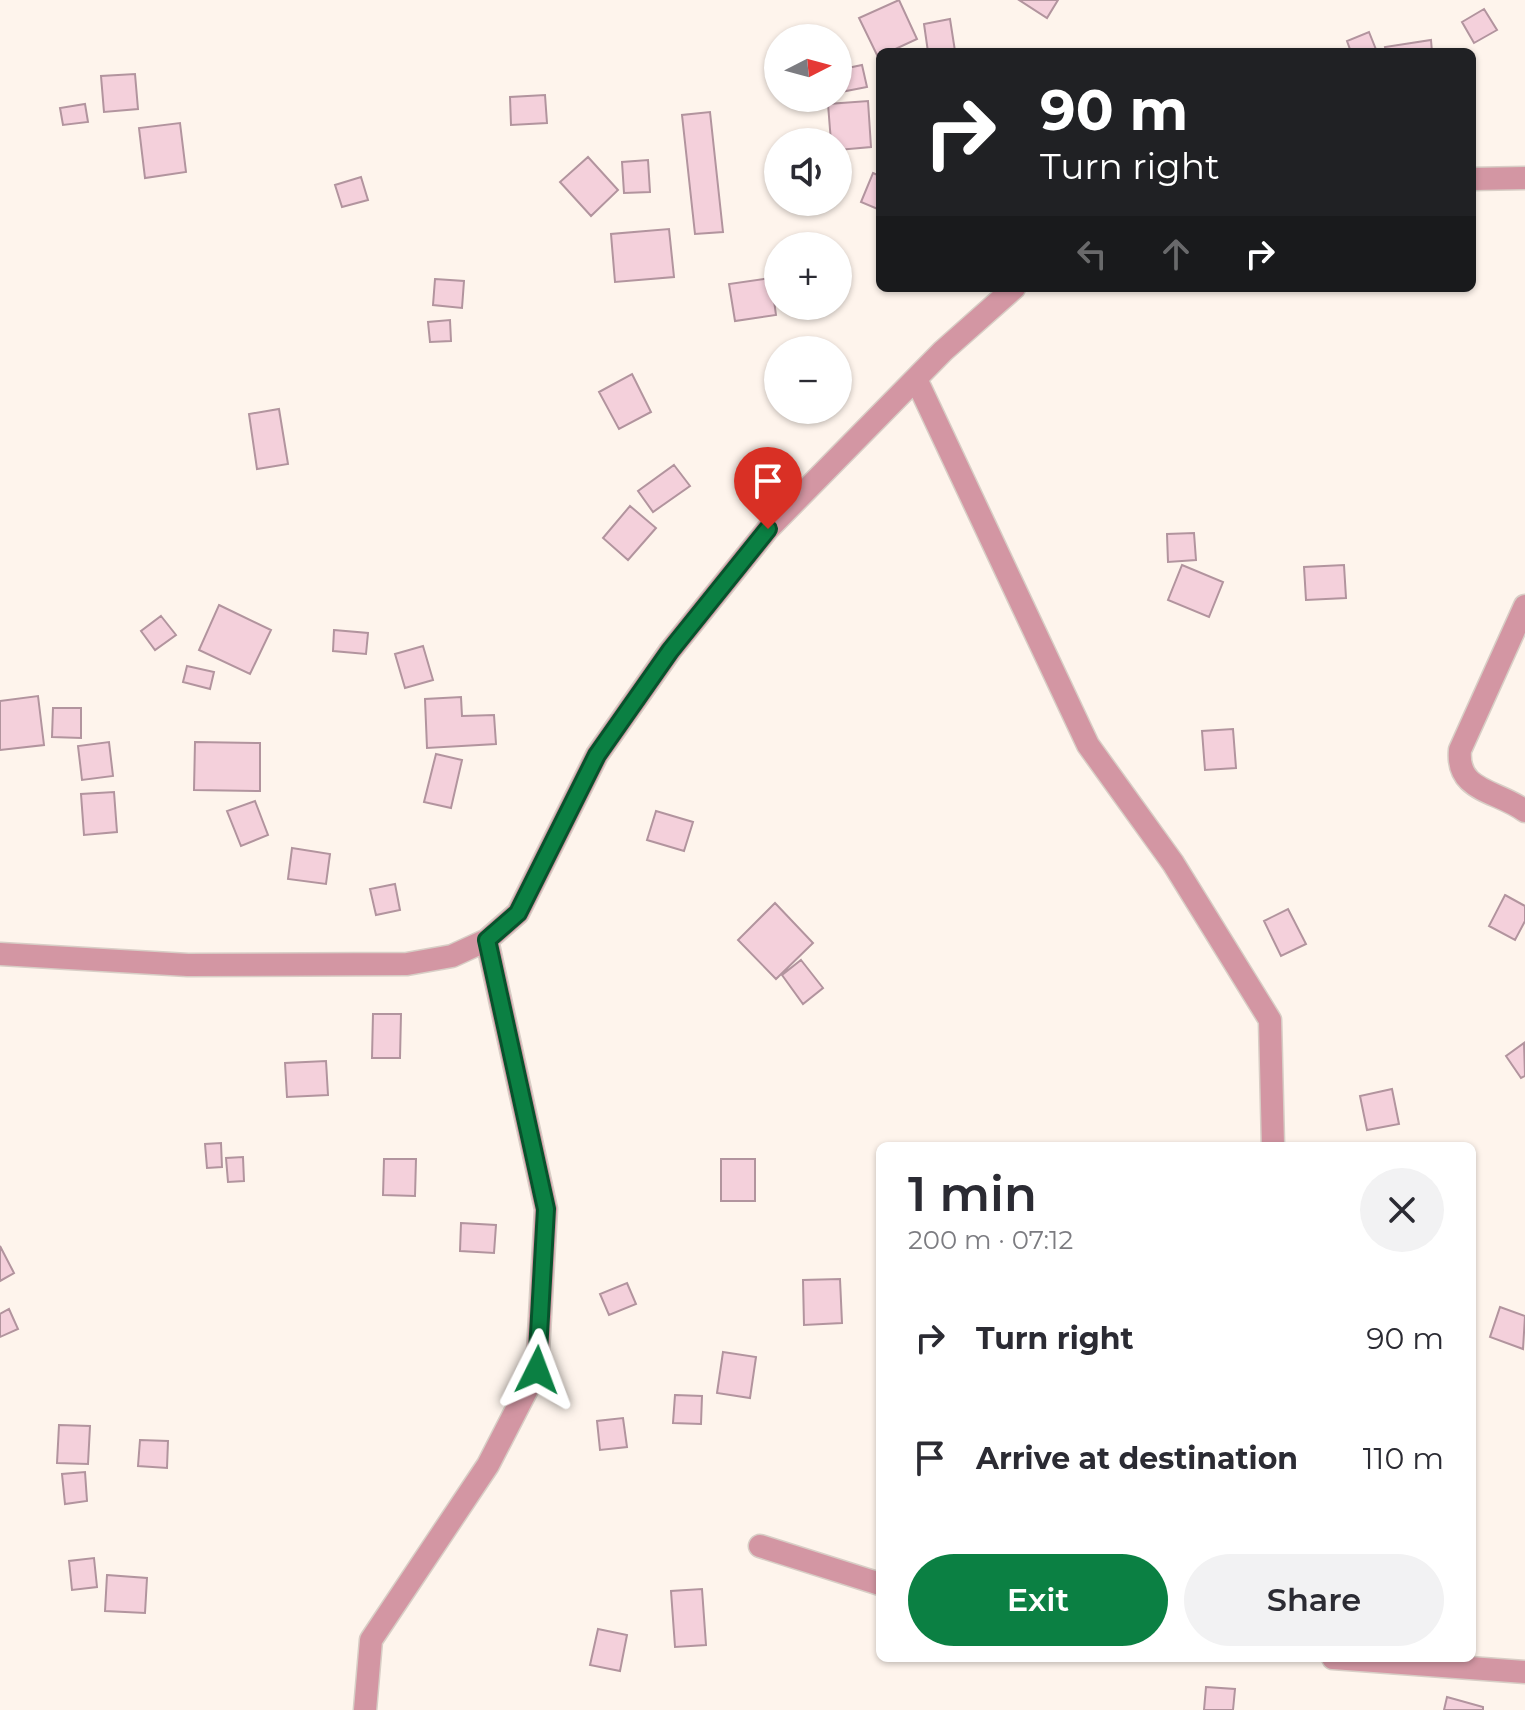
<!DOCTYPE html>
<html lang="en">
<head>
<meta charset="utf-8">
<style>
	body { margin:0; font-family:Montserrat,sans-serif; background:#f2f2f3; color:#2b2b33; height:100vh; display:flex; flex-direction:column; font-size:30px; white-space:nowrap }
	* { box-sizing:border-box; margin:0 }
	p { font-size:26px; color:#7c7c81 }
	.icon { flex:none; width:44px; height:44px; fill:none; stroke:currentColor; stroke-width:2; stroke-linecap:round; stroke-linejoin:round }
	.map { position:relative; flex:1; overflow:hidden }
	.details { position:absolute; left:876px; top:1142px; width:600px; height:520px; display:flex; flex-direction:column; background:#fff; border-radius:12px; box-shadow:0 2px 6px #0004 }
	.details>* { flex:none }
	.top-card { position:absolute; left:876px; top:48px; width:600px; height:244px; border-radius:12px; box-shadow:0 2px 6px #0004; background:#202124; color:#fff; overflow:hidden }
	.needle { width:52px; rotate:84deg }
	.controls { position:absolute; left:764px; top:24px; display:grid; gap:16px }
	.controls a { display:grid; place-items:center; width:88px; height:88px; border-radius:50%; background:#fff; box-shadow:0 2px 6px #0004; font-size:40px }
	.pin { position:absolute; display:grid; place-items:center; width:68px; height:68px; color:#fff; margin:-82px -34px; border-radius:50% 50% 50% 0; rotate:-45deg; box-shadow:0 0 8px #0007 }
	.pin .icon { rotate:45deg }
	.me { position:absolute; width:88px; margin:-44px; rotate:3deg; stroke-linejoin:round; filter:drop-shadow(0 0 6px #0008) }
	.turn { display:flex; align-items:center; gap:28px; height:168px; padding:0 32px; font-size:36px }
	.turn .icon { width:104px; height:104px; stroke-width:2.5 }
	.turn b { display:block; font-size:56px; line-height:68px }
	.lanes { display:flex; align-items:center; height:76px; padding:0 32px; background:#0003; justify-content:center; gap:40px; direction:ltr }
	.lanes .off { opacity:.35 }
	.round { display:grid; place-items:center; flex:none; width:84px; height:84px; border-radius:42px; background:#f2f2f3 }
	.overview { display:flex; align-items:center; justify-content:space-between; height:136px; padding:0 32px }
	h1 { font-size:48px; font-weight:600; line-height:60px }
	.primary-button { display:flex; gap:16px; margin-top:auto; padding:16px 32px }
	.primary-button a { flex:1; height:92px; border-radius:48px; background:#0b8043; color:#fff; font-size:32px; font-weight:600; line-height:92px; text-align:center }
	.primary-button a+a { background:#f2f2f3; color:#2b2b33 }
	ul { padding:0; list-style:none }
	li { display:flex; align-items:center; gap:24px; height:120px; padding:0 32px }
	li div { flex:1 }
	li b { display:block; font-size:30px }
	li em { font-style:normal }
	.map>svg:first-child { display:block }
	.building { fill:#f4d0db; stroke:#b2949e; stroke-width:2 }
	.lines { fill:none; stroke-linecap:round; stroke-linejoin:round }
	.minor-casing { stroke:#d8cec6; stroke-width:25 }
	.minor { stroke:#d396a3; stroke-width:22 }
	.route-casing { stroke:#07532c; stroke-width:20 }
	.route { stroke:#0b8043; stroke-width:14 }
</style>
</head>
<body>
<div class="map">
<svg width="1525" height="1710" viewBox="0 0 1525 1710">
	<rect width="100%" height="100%" fill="#fef4ec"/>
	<path class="building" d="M899,0L917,39L889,52H880L878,57L859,18Z
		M1019,0H1058L1047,18Z
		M1484,9L1497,30L1474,43L1462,22Z
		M950,19L955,51L928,52L924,24Z
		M1369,32L1377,52H1351L1347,41Z
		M1431,40L1432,52H1386L1385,47Z
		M862,65L867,87L841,92L838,70Z
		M135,74L138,109L104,112L101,76Z
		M545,95L547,123L511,125L510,97Z
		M868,101L871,147L838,150V142H831L828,104Z
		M85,104L88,122L63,125L60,108Z
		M710,112L723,232L695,234L682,115Z
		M180,123L186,172L145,178L139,128Z
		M588,157L618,190L591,216L560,182Z
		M648,160L650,192L624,193L622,162Z
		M873,173L880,176V210L861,202Z
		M361,177L368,200L342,207L335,185Z
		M669,229L674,277L615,282L611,234Z
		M771,278L776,315L735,321L729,284Z
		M435,279L464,281L462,308L433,305Z
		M450,320L451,341L430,342L428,322Z
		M632,374L651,412L619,429L599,392Z
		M279,409L288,464L257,469L249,414Z
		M674,465L690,486L653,512L638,491Z
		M630,506L656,528L628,560L603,538Z
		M1194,533L1196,560L1168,562L1167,534Z
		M1182,565L1223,582L1209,617L1168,600Z
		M1344,565L1346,598L1306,600L1304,567Z
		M219,605L271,630L250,674L199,650Z
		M161,616L176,635L155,650L141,631Z
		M334,630L368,633L366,654L333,651Z
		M423,646L433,680L405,688L395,654Z
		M187,666L214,672L210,689L183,682Z
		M38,696L44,745L0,750V701Z
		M461,697L462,716L494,715L496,744L427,748L425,699Z
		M53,708H81V738L52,737Z
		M1233,729L1236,768L1205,770L1202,731Z
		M109,742L113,776L82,780L78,746Z
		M195,742L260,743V791L194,790Z
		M436,754L462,760L451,808L424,802Z
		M114,792L117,832L84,835L81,794Z
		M255,801L268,835L241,846L227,811Z
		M656,811L693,822L684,851L647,840Z
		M292,848L330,854L326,884L288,879Z
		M395,884L400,910L376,915L370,889Z
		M1505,895L1525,906V921L1515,940L1489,926Z
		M775,903L813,943L776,979L738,940Z
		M1288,909L1306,944L1281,956L1264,921Z
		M801,960L823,988L803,1004L782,975Z
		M373,1014H401L400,1058H372Z
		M1524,1043L1525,1076L1521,1078L1506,1056Z
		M326,1061L328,1095L287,1097L285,1063Z
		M1392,1089L1399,1124L1367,1130L1360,1096Z
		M221,1143L222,1167L207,1168L205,1144Z
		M243,1157L244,1181L228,1182L226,1158Z
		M384,1159H416L415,1196L383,1195Z
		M721,1159H755V1201H721Z
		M461,1223L496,1225L494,1253L460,1251Z
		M0,1246L14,1273L0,1281Z
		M840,1279L842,1323L804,1325L803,1280Z
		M627,1283L636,1304L609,1315L600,1294Z
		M1500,1307L1525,1316L1523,1349L1490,1337Z
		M9,1309L18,1329L0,1337V1314Z
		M723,1352L756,1357L750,1398L717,1393Z
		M675,1395L702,1396L701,1424L673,1423Z
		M623,1418L627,1447L600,1450L597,1421Z
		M59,1425L90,1426L88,1464L57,1463Z
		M140,1440L168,1441L167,1468L138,1466Z
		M85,1472L87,1501L65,1504L62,1474Z
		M94,1558L97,1587L72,1590L69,1561Z
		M107,1575L147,1578L145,1613L105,1611Z
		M702,1589L706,1645L675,1647L671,1591Z
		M598,1629L627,1635L620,1671L590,1665Z
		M1206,1687L1235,1689L1233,1710H1204Z
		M1447,1697L1483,1707V1710H1444Z"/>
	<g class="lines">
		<defs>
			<path id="minor" d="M1472,179L1525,178
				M916,379L1088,745L1173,863L1270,1020L1273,1146
				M1525,606L1460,750C1456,792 1497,790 1525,811
				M0,954L188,965L407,964L452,956L487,940L518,913L597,755L670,651L768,529L943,351L1014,288
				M760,1546L880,1584
				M1333,1658L1525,1672
				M365,1710L371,1640L488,1465L537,1370L546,1209L487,940"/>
		</defs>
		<use href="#minor" class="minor-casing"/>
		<use href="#minor" class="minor"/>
	</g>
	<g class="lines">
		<defs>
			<path id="route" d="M537,1370L546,1209L487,940L518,913L597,755L670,651L768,529"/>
		</defs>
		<use href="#route" class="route-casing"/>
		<use href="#route" class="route"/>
	</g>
</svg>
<div class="controls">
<a><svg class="needle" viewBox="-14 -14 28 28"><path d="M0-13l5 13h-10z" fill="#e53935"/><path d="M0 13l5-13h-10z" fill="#7c7c81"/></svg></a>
<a><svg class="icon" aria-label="sound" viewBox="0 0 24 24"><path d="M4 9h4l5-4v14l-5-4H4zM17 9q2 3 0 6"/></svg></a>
<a>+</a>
<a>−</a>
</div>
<div class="pin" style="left:768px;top:529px;background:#d93025"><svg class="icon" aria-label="arrive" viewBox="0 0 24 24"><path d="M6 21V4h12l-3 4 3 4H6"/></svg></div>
<svg class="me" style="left:537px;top:1370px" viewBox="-20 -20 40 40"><path d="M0-17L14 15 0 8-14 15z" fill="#0b8043" stroke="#fff" stroke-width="4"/></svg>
<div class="top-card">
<div class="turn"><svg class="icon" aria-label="right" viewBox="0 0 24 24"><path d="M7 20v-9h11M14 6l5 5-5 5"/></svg><div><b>90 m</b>Turn right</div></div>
<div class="lanes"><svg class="icon off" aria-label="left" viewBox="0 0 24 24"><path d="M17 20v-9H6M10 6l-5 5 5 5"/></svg><svg class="icon off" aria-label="ahead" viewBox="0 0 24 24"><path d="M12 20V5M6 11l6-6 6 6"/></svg><svg class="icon" aria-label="right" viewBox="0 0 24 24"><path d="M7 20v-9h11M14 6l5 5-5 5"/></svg></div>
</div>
<section class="details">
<div class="overview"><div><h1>1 min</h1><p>200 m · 07:12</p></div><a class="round"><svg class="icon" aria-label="close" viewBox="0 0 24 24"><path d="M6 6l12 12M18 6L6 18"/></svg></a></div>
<ul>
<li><svg class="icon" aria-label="right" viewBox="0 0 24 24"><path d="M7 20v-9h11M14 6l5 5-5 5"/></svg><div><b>Turn right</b></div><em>90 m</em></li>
<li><svg class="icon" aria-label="arrive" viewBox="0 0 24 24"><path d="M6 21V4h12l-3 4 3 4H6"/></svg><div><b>Arrive at destination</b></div><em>110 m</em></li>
</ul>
<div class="primary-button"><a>Exit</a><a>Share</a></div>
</section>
</div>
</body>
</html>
